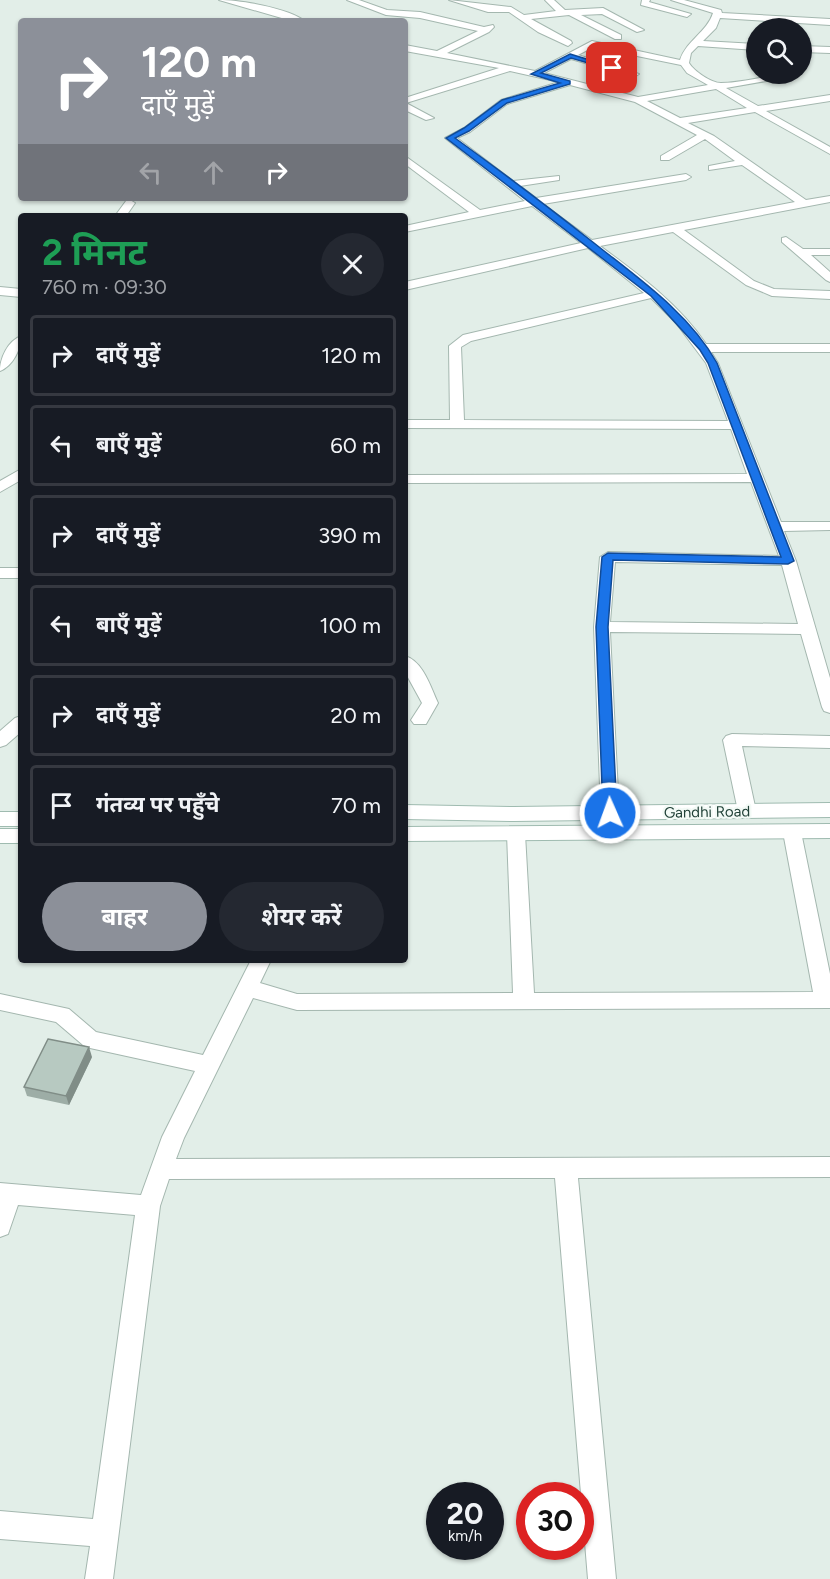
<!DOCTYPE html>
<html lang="hi">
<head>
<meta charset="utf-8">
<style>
	body { margin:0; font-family:Figtree,"Noto Sans Devanagari",sans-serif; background:#242831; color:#f1f3f6; height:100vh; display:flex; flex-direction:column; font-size:22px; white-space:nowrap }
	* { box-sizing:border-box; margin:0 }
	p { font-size:20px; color:#9ea1a6 }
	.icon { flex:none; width:33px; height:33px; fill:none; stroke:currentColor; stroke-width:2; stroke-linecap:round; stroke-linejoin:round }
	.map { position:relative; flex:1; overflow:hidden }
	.sheet { position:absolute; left:18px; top:213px; width:390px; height:750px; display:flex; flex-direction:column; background:#171b24; border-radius:6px; box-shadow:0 2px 4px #0004 }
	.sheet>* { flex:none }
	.banner { position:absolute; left:18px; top:18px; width:390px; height:183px; border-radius:6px; box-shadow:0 2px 4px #0004; background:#8c9099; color:#fff; overflow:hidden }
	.controls { position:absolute; left:746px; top:18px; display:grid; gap:12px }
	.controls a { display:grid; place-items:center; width:66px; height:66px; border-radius:50%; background:#171b24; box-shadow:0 2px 4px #0004; font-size:30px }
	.speed { position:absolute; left:426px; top:1482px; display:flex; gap:12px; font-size:30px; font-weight:700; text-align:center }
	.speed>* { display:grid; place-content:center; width:78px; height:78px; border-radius:50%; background:#171b24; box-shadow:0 2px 4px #0004; line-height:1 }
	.speed small { font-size:15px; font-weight:400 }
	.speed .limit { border:9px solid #d22; background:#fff; color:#111 }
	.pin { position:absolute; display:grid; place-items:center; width:51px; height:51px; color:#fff; margin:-26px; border-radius:12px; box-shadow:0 3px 9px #0006 }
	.me { position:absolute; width:66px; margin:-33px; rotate:358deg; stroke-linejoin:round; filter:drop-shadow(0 0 4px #0008) }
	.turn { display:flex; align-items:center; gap:21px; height:126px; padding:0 24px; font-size:27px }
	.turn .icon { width:78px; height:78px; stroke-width:2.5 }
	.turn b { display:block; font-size:42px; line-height:51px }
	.lanes { display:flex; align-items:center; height:57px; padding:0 24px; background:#0003; justify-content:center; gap:30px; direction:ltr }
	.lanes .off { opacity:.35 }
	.round { display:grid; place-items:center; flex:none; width:63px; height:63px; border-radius:32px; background:#242831 }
	.head { display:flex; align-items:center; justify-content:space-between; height:102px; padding:0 24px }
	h1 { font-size:36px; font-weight:700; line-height:45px; color:#1e9e55 }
	.primary-button { display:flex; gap:12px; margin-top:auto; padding:12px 24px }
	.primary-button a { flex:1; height:69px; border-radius:36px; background:#8c9099; color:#fff; font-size:24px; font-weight:700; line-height:69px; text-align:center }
	.primary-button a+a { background:#242831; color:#f1f3f6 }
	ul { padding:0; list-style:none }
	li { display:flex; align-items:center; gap:18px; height:81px; margin:0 12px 9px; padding:0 12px; border:3px solid #363941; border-radius:6px }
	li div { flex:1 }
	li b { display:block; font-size:22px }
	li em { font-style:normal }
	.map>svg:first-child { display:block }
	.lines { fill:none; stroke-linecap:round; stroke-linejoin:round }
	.minor-casing { stroke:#a4b7af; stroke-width:2 }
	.secondary-casing { stroke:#9fbbb0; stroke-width:2 }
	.minor { fill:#fff; fill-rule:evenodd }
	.secondary { fill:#fff; fill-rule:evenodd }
	.wall { fill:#9dada6 }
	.shaded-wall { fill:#808d87 }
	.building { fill:#b7c9c1; stroke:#808d87; stroke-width:1.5 }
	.route { fill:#1a73e8; stroke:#114b97; stroke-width:1.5 }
	.labels { text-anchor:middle; stroke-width:4.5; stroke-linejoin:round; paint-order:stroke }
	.street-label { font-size:15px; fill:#204137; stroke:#f3faf6 }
</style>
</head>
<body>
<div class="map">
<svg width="830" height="1579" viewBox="0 0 830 1579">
	<rect width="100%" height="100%" fill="#e2eee8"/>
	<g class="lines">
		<defs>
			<path id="minor" d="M219,0C241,0 287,8 305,21H292Z
				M347,0H359L387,10L420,12L484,27L493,25L494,27L489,32L447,53L535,71L592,41L680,60C686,41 707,32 713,13L671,0H684L721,10L722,13L830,19V25L720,18L716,28L703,41L756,44V50L698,46L691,53L689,63C694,71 711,83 721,83C745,83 769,74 793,74L789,77L726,88L758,106L830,95V101L766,111L830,147V154L755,112L688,123L714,136L806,200L830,196V202L684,230L754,281L774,289L830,291V299L772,296L746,285L673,232L600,246C638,274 679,304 706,344H830V352H711L718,363L781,522H830V530L784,531L796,561L830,678V713L824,711L822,707L801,634L610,632L619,813L616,818L610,820L604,818L601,813L594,627L600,557L608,552L779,556L751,482L405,483V475L747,474L731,429L405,428V420H450L449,346L463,335L644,293L588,248L405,290V282L581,243L532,206L405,232V226L469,212L405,164V156L480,210L525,201L445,138L464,128L501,100L559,82L510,71L406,103L434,118L426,120L405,110V98L499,68L405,51V45L437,51L478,31L420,18L386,15ZM593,47L681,65L687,73L708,85L638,97L544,73L571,59L634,77L639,74L578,55ZM570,85L635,102L697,135L661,156V160H669L705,139L735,161L709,166V170L742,165L795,202L592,240L543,204L686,180L691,177L686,174L536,198L520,186L559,180V176L513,181L457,138L470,132L507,104ZM716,89L747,108L680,118L647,101ZM651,298L676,323L706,363L728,421L464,420L461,347L471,341ZM615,562L782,565L798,624L610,622Z
				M449,0L511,7L524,15L556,11L545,0H554L565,10L603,8L644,30L637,32L602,14L581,15L621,35V39H615L569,15L531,19L571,41L572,43L568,46L538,32L509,12H488Z
				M642,0H650L649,2L691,14L687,17L641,5Z
				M801,46L830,47V53L801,52Z
				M130,200L135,203L126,216H115L126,201Z
				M786,237L803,249H830V255H811L830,272V282L826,280L782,242V238Z
				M0,287L21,289V297L0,295Z
				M21,336C21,349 13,366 0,371C0,358 8,341 21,336Z
				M21,469V480L0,492V481Z
				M0,568H21V578H0Z
				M405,656C423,661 431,688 438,703L426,724H414L411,720L422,703L405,672Z
				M21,716V732L6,745L0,747V731L15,718Z
				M732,734L830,736V748L742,746L756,811L753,816L747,818L741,816L738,811L723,740L726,736Z
				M792,825L799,827L801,832L830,974V1008L297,1010L253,998L184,1138L176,1159L830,1157V1177L578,1178L616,1579H588L555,1178L169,1179L160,1206L113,1579H85L90,1546L0,1539V1511L93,1519L135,1215L18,1205L8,1234L0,1237V1183L141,1195L162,1137L195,1071L90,1048L83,1045L56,1022L0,1010V994L69,1009L96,1032L203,1055L251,960H271L260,983L297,994L513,993L507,834L509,829L516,827L523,829L525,834L534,993L813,992L783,832L785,827Z"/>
			<path id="secondary" d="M830,803V817L514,821L405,819V805L514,807Z
				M0,812H21V826H0Z
				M830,824V838L405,841V827Z
				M0,829H21V843H0Z"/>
		</defs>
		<use href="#minor" class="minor-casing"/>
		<use href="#secondary" class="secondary-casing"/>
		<use href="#minor" class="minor"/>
		<use href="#secondary" class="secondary"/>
	</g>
	<path class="wall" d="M92,1057L69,1105L27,1096L24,1087Z"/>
	<path class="shaded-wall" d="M89,1047L92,1057L69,1105L66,1096Z"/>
	<path class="building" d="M48,1039L89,1047L66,1096L24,1087Z"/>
	<path class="route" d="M570,54L616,68L612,70L571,58L541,73L570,81V84L507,103L469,131L455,138C502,172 548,207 594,243C638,278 689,313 717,363L794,561L788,564L613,560L608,627L617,813L610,818L603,813L596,627L602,557L608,553L781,557L708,363L700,350L651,296L446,138L464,128L502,100L560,83L531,74Z"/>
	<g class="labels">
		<g class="street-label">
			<text transform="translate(707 812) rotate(-1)" y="5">Gandhi Road</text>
		</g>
	</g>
</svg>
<div class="controls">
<a><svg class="icon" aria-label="search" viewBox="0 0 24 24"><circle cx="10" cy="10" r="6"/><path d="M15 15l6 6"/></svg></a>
</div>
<div class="speed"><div>20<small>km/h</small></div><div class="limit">30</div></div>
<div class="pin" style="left:612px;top:68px;background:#d93025"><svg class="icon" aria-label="arrive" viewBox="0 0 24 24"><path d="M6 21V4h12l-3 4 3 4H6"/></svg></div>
<svg class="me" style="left:610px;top:813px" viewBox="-20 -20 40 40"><circle r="17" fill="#1a73e8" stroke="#fff" stroke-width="3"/><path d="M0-11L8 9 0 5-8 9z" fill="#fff"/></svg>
<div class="banner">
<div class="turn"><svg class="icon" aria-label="right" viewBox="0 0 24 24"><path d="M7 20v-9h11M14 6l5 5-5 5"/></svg><div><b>120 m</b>दाएँ मुड़ें</div></div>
<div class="lanes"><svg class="icon off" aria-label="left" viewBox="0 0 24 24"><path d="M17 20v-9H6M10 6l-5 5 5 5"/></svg><svg class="icon off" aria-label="ahead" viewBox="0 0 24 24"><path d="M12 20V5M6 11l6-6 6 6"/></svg><svg class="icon" aria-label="right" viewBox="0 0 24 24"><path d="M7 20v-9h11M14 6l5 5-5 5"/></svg></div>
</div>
<section class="sheet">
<div class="head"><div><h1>2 मिनट</h1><p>760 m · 09:30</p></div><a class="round"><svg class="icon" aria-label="close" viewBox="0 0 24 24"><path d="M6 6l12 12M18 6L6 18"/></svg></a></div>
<ul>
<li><svg class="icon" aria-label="right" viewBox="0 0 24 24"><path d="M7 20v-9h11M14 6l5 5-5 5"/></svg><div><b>दाएँ मुड़ें</b></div><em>120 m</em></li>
<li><svg class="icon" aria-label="left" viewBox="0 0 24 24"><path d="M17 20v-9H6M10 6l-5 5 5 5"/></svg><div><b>बाएँ मुड़ें</b></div><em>60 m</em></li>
<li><svg class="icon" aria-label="right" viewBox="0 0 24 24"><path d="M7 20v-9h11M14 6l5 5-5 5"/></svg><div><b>दाएँ मुड़ें</b></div><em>390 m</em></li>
<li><svg class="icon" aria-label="left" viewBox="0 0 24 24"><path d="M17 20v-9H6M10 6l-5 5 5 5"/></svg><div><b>बाएँ मुड़ें</b></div><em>100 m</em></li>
<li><svg class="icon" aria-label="right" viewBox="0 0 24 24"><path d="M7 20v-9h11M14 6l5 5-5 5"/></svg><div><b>दाएँ मुड़ें</b></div><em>20 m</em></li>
<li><svg class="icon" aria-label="arrive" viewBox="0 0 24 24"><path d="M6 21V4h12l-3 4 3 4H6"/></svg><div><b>गंतव्य पर पहुँचे</b></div><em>70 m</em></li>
</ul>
<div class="primary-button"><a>बाहर</a><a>शेयर करें</a></div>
</section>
</div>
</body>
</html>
